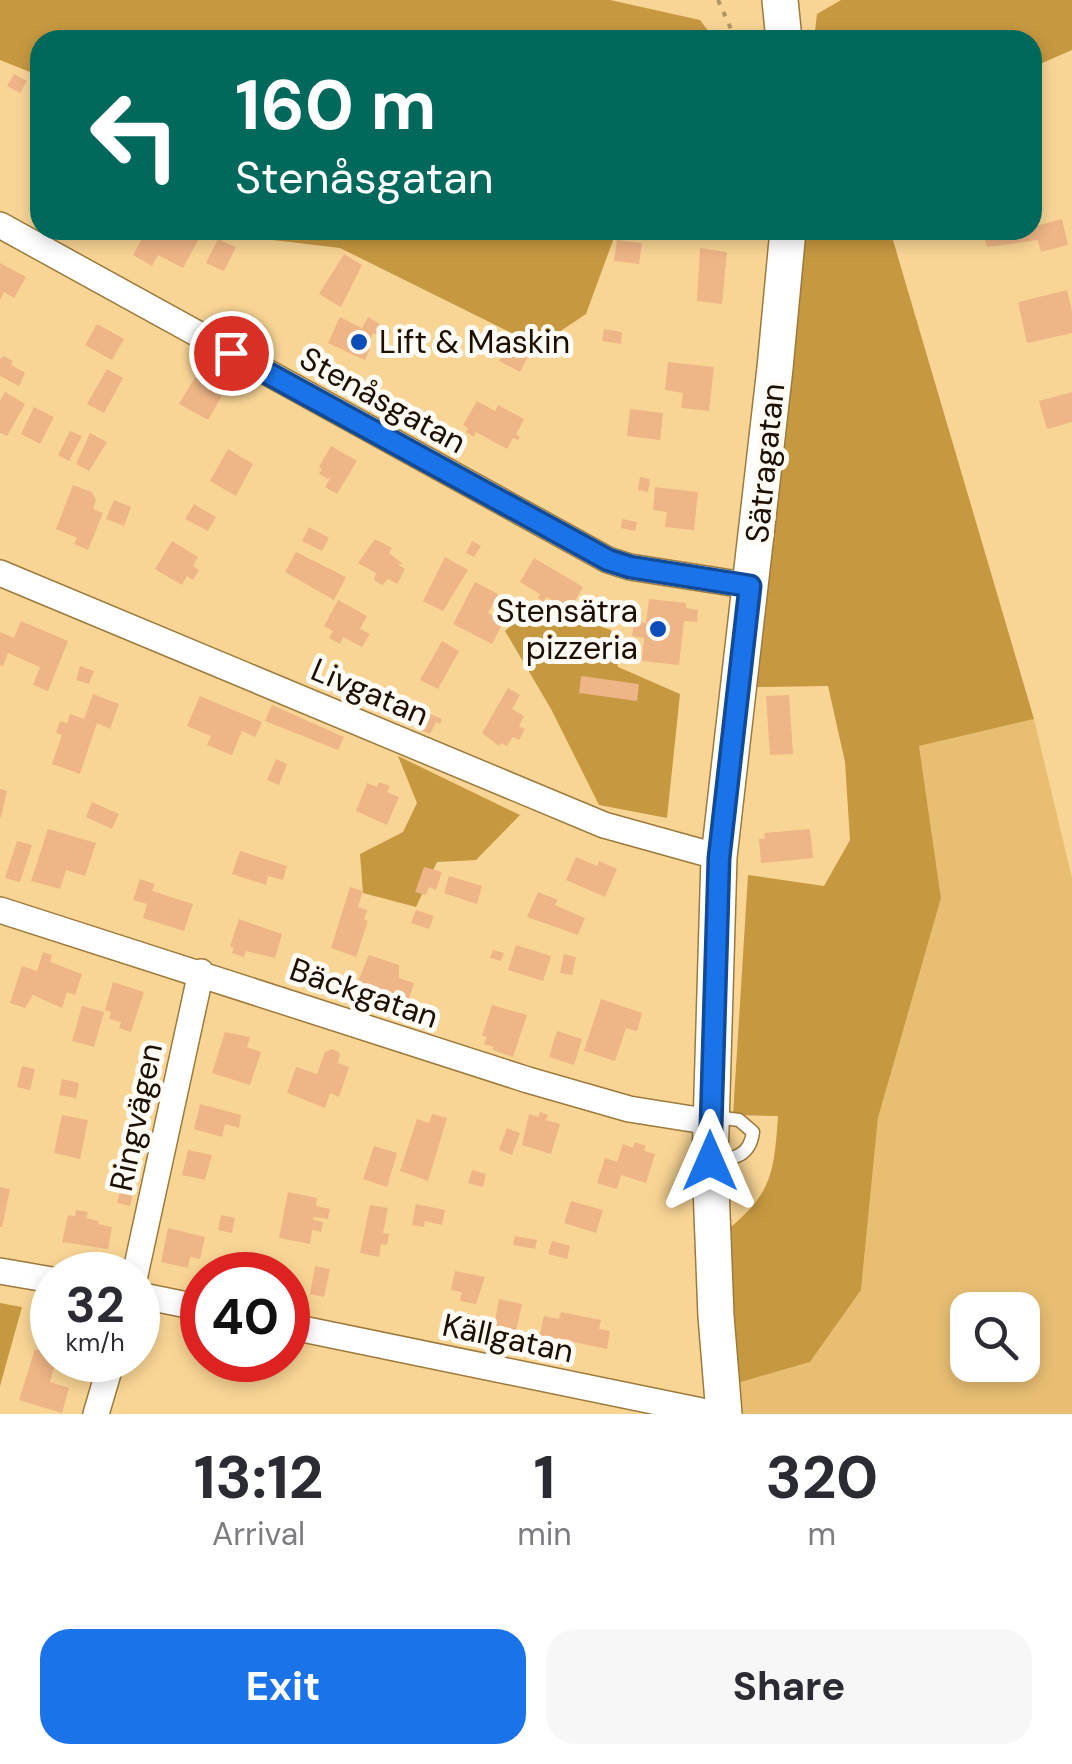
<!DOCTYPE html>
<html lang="en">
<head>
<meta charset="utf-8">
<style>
	body { margin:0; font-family:"DM Sans",sans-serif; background:#f7f7f7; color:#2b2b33; height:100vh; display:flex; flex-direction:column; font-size:38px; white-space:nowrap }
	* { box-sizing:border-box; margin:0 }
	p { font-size:32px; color:#7c7c81 }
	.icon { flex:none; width:55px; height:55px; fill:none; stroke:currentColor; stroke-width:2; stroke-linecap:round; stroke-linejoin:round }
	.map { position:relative; height:1414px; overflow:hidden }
	.panel { display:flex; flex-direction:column; background:#fff; flex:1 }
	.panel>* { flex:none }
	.top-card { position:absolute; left:30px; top:30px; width:1012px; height:210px; border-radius:30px; box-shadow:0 5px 15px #0003; background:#00695c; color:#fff; overflow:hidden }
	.controls { position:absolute; left:950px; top:1292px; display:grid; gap:20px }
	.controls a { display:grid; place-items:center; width:90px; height:90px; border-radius:20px; background:#fff; box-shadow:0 5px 15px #0003; font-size:50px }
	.speed { position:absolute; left:30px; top:1252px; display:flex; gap:20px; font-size:50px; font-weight:700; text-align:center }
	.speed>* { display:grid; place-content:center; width:130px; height:130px; border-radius:50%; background:#fff; box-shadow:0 5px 15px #0003; line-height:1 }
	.speed small { font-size:25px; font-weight:400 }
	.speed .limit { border:15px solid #d22; background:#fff; color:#111 }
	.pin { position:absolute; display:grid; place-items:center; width:85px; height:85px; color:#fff; margin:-42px; border:5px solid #fff; border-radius:50%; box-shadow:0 2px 10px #0007 }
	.me { position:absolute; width:110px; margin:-55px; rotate:0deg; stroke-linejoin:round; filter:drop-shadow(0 0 8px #0008) }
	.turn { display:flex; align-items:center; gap:35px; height:210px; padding:0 40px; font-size:45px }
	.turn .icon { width:130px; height:130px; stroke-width:2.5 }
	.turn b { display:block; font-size:70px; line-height:85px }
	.eta { display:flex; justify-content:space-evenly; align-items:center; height:170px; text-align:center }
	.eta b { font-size:60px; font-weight:700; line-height:70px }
	.action { display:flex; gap:20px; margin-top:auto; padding:20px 40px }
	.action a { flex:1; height:115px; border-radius:30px; background:#1a73e8; color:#fff; font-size:40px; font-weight:700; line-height:115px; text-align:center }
	.action a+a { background:#f7f7f7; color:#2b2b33 }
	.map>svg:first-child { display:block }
	.green { fill:#e8be73; fill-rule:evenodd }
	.forest { fill:#c69840 }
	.building { fill:#eeb586 }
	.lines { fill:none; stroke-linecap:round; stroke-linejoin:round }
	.lane-casing { stroke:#9c7a3c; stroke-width:15 }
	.street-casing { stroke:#9c7a3c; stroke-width:28 }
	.secondary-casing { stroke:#9c7a3c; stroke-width:38 }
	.path { stroke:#b19464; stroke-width:4; stroke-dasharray:5 8; stroke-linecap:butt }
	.lane { stroke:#fff; stroke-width:12 }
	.street { stroke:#fff; stroke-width:25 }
	.secondary { stroke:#fff; stroke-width:35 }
	.route-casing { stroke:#114b97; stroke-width:25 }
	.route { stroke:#1a73e8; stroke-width:18 }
	.poi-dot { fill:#0d4db8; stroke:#fffbf5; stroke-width:4 }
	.labels { text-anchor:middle; stroke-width:10; stroke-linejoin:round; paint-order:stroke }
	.poi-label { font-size:32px; fill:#1d1000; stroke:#fffbf5; text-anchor:start }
	.street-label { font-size:32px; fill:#1d1000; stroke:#fffbf5 }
</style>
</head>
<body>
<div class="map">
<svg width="1072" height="1414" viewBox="0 0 1072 1414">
	<rect width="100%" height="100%" fill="#f9d595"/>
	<path class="green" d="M1034,719L1072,878V1414H738L734,1384L810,1362L861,1290L878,1118L941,898L919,746ZM968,1310H1022V1365H968Z"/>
	<path class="forest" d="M0,0H610L700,20L715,40H40V76L0,60Z
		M841,0H1072V50L1033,67L1032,40H814L817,14Z
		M263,230H738L737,239L682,231L615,235L586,314L538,346L340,248L273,240Z
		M799,230H890L1034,719L919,746L941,898L878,1118L861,1290L810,1362L734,1384L722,1234C771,1196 774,1176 778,1116L733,1115L748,875L824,886L850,840L845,762L828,686L757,687L787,425Z
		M536,605L611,630L618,667L680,694L667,818L599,805L551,709L505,631Z
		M398,756L520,815L476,860L437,862L416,907L363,893L360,854L403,832L417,803Z
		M0,1303L22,1307L0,1386Z"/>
	<path class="building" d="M14,74L27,81L20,93L7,86Z
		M1032,145L1040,170L1032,172Z
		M1062,219L1068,245L1041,252L1038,240L987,247L982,230H1032V227Z
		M147,230H169L178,234L180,230L202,233L183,268L158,255L152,266L133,255Z
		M218,239L236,247L224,271L206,263Z
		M617,240L642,243L639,264L614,261Z
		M700,248L727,252L722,304L697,301Z
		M344,254L362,265L341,307L319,294Z
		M0,263L26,277L14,298L4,292L0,300Z
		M1067,290L1072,311V333L1027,343L1018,302Z
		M340,317L362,328L368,317L391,331L387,339L373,333L366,347L370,349L365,360L360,358L328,343Z
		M97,324L124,339L112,360L85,345Z
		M604,329L622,332L621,344L602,341Z
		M512,338L532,349L520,372L499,361Z
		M4,356L13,361L11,365L25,373L19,386L0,376V359Z
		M668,362L714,367L709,411L681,408L683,393L665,390Z
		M201,367L218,376L211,390L222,396L208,420L179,404Z
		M107,369L123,378L104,413L87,404Z
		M5,392L25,404L7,436L0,433V401Z
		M1072,392V422L1047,429L1039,401Z
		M477,401L495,411L498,405L524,419L516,434L520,437L518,440L513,438L507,449L476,432L474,437L466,432L468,428L463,425Z
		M34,407L54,417L40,444L21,434Z
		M630,409L663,413L660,440L627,436Z
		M70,431L82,436L69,461L58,455Z
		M90,433L107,442L89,471L76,464Z
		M331,446L357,461L337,494L325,487L332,475L328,479L319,474L322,469L319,467Z
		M228,449L253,464L236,496L210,481Z
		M640,477L650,479L648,492L638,490Z
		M73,485L92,492L96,500L93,509L103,513L88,550L74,544L77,538L56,529Z
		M655,487L698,492L694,530L665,527L667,512L653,510Z
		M114,500L131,507L124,526L106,519Z
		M194,504L216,517L208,531L185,519Z
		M622,519L637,522L635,531L621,528Z
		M309,527L329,538L322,551L302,541Z
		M375,539L392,548L389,553L403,564H397L405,569L397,584L388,579L382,585L374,580L376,573L358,563Z
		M172,541L198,557L193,566L199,570L193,580L187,576L182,585L155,569Z
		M472,541L481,546L474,557L466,553Z
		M296,552L346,577L334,600L285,572Z
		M445,557L468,570L443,611L423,601Z
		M534,558L583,587L570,610L546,597L544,602L538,598L540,594L520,582Z
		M475,582L498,594L488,613L504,621L492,644L453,624Z
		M649,599L686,603V608L698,610L697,622L684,621L679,665L642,661L644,638L632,636L634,621L646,623Z
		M338,600L367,616L360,629L370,634L362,647L343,637L340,644L329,638L333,631L324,626Z
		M21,621L68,641L48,691L33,685L40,667L8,653L3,666L0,665V632L14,638Z
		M442,641L459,651L438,689L420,680Z
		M80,666L94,671L89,684L76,680Z
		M581,676L639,684L637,701L579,693Z
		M508,688L520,695L512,709L524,716L519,726L525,729L519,740L513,737L507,746L501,743L499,746L482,733Z
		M93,694L119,704L110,729L97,723L80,774L52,764L62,735L56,733L60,721L67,723L70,714L84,719Z
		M789,695L793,754L770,755L766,696Z
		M200,696L262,722L255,737L242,731L232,755L207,745L211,736L187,726Z
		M272,705L344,737L338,750L265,721Z
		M427,713L442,719L440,724L436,722L430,734L420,730Z
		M276,759L287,764L279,785L267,780Z
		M379,782L390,786L387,792L399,797L387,825L356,811L367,783L377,787Z
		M0,789L7,791L1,817H0Z
		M92,802L119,814L112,829L86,817Z
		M48,829L96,843L85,876L66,870L60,889L31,881Z
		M810,829L813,858L761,863L759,839H765L764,833Z
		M17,841L32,845L20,882L5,878Z
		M240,851L287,866L283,880L268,876L266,885L232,874Z
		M576,857L597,866L599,861L617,869L605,897L566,880Z
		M424,867L442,872L436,890L429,887L426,895L415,892Z
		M449,876L482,886L477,904L444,893Z
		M140,879L155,884L152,891L193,904L184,931L143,918L147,904L133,900Z
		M350,887L363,891L358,907L367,910L364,919L368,921L356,957L331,948Z
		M538,892L558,900L555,905L585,918L578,935L527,917Z
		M416,910L434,916L429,929L411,923Z
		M239,919L282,934L275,958L246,951L244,957L232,953L234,948L230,946Z
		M516,945L551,956L543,981L508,970Z
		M493,950L504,953L501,961L490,958Z
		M43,952L52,955L50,962L82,974L75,995L67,992L62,1008L33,995L25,1008L10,1003L22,966L37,971Z
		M564,954L576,957L572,975L560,973Z
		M369,955L399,965V978L414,983L406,1008L355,988Z
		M113,982L144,992L131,1032L119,1028L121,1022L109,1019L111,1012L105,1010Z
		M601,999L642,1013L637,1031L626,1028L615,1061L584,1051Z
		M492,1005L527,1015L513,1057L493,1050L494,1047L484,1044L487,1037L482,1036Z
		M82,1006L104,1012L94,1047L72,1041Z
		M557,1031L582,1039L574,1065L549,1057Z
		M225,1032L250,1037L247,1047L261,1052L250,1085L212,1073Z
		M332,1049L340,1053L338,1063L349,1067L339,1097L330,1093L325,1108L287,1093L296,1067L317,1074L325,1052Z
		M22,1066L35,1069L30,1090L17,1087Z
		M62,1079L79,1083L76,1098L59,1095Z
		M200,1104L241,1115L239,1128L225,1124L222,1137L194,1129Z
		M540,1112L548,1115L546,1120L560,1124L551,1154L522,1145L529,1114L538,1117Z
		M432,1114L447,1118L428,1181L400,1171L417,1119L429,1123Z
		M62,1115L88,1120L80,1159L54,1153Z
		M507,1128L520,1133L512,1155L499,1150Z
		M635,1142L646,1146L644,1151L655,1154L646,1183L621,1175L617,1189L597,1183L605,1158L617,1162L623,1144L633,1148Z
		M374,1146L397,1153L387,1187L363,1179Z
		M188,1150L212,1155L205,1180L182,1175Z
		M472,1170L486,1174L483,1187L468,1183Z
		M738,1180H746V1193H738Z
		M0,1187L10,1189L2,1227H0Z
		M120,1192L133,1194L130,1206L117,1203Z
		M288,1192L317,1198L316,1206L330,1209L328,1219L314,1217L313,1220L323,1222L321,1232L312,1230L310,1244L279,1238Z
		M571,1201L603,1210L596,1233L564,1223Z
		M416,1204L445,1210L442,1225L425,1221L424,1227L412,1225Z
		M370,1205L388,1208L383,1233L389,1234L387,1245L381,1244L379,1257L360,1253Z
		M76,1210L88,1212L86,1218L99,1221L98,1224L112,1227L108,1249L62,1242L68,1215L75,1216Z
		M221,1215L235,1218L232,1233L218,1230Z
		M168,1228L205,1237L200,1259L190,1257L188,1268L161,1262Z
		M515,1236L537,1240L535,1249L513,1245Z
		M552,1241L570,1246L567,1259L548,1254Z
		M315,1266L330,1269L324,1297L310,1294Z
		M455,1271L485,1277L476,1304L460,1301L462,1292L451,1290Z
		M499,1299L522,1304L516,1331L494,1326Z
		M561,1312L601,1320L599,1329L610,1331L607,1349L555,1338V1343L539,1339L544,1316L559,1319Z
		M35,1349L52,1355V1360H56L50,1382L69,1388L62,1413L19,1400Z"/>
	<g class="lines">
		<defs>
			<path id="lane" d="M713,1161C734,1159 750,1156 753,1132L739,1120L715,1117"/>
			<path id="street" d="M0,225L608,560L630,567L751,586
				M0,573L604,825L719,857
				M0,910L528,1080L629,1109L711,1122
				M0,1271L52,1280
				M135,1275L201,972
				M138,1295L202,1308
				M288,1326L716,1414
				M96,1414L112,1360"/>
			<path id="secondary" d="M780,0L784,40
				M724,1414L716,1316L710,1161L719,857L775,368L788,230"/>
		</defs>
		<use href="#lane" class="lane-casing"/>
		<use href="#street" class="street-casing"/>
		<use href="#secondary" class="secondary-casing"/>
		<path class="path" d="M718,0L736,40"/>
		<use href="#lane" class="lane"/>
		<use href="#street" class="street"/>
		<use href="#secondary" class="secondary"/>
	</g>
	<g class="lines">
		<defs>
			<path id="route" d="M231,353L608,560L630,567L750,586L719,858L710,1161"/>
		</defs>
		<use href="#route" class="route-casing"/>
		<use href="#route" class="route"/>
	</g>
	<g class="poi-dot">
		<circle cx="359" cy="342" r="10"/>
		<circle cx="658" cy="629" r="10"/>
	</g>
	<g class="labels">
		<g class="poi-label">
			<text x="379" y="353">Lift &amp; Maskin</text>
			<text x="638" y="622" text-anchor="end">Stensätra<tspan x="638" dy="37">pizzeria</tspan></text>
		</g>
		<g class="street-label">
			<text transform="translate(383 400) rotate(29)" y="11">Stenåsgatan</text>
			<text transform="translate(765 463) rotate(-84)" y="11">Sätragatan</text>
			<text transform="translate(370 692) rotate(23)" y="11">Livgatan</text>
			<text transform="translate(364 993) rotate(19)" y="11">Bäckgatan</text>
			<text transform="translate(136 1117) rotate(-78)" y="11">Ringvägen</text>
			<text transform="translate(508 1338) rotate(12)" y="11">Källgatan</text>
		</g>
	</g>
</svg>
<div class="controls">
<a><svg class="icon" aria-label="search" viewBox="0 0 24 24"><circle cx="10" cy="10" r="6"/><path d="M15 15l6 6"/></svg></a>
</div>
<div class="speed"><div>32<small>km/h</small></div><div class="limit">40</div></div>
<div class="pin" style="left:231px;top:353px;background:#d93025"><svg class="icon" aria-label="arrive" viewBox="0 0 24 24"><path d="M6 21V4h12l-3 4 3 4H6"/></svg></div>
<svg class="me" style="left:710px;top:1161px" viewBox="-20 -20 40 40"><path d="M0-17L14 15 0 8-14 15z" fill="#1a73e8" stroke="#fff" stroke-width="4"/></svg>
<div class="top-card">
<div class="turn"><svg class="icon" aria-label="left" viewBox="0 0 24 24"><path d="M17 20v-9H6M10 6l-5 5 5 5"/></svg><div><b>160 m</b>Stenåsgatan</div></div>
</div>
</div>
<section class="panel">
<div class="eta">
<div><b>13:12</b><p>Arrival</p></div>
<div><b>1</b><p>min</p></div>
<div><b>320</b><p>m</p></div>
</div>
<div class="action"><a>Exit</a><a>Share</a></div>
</section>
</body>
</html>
